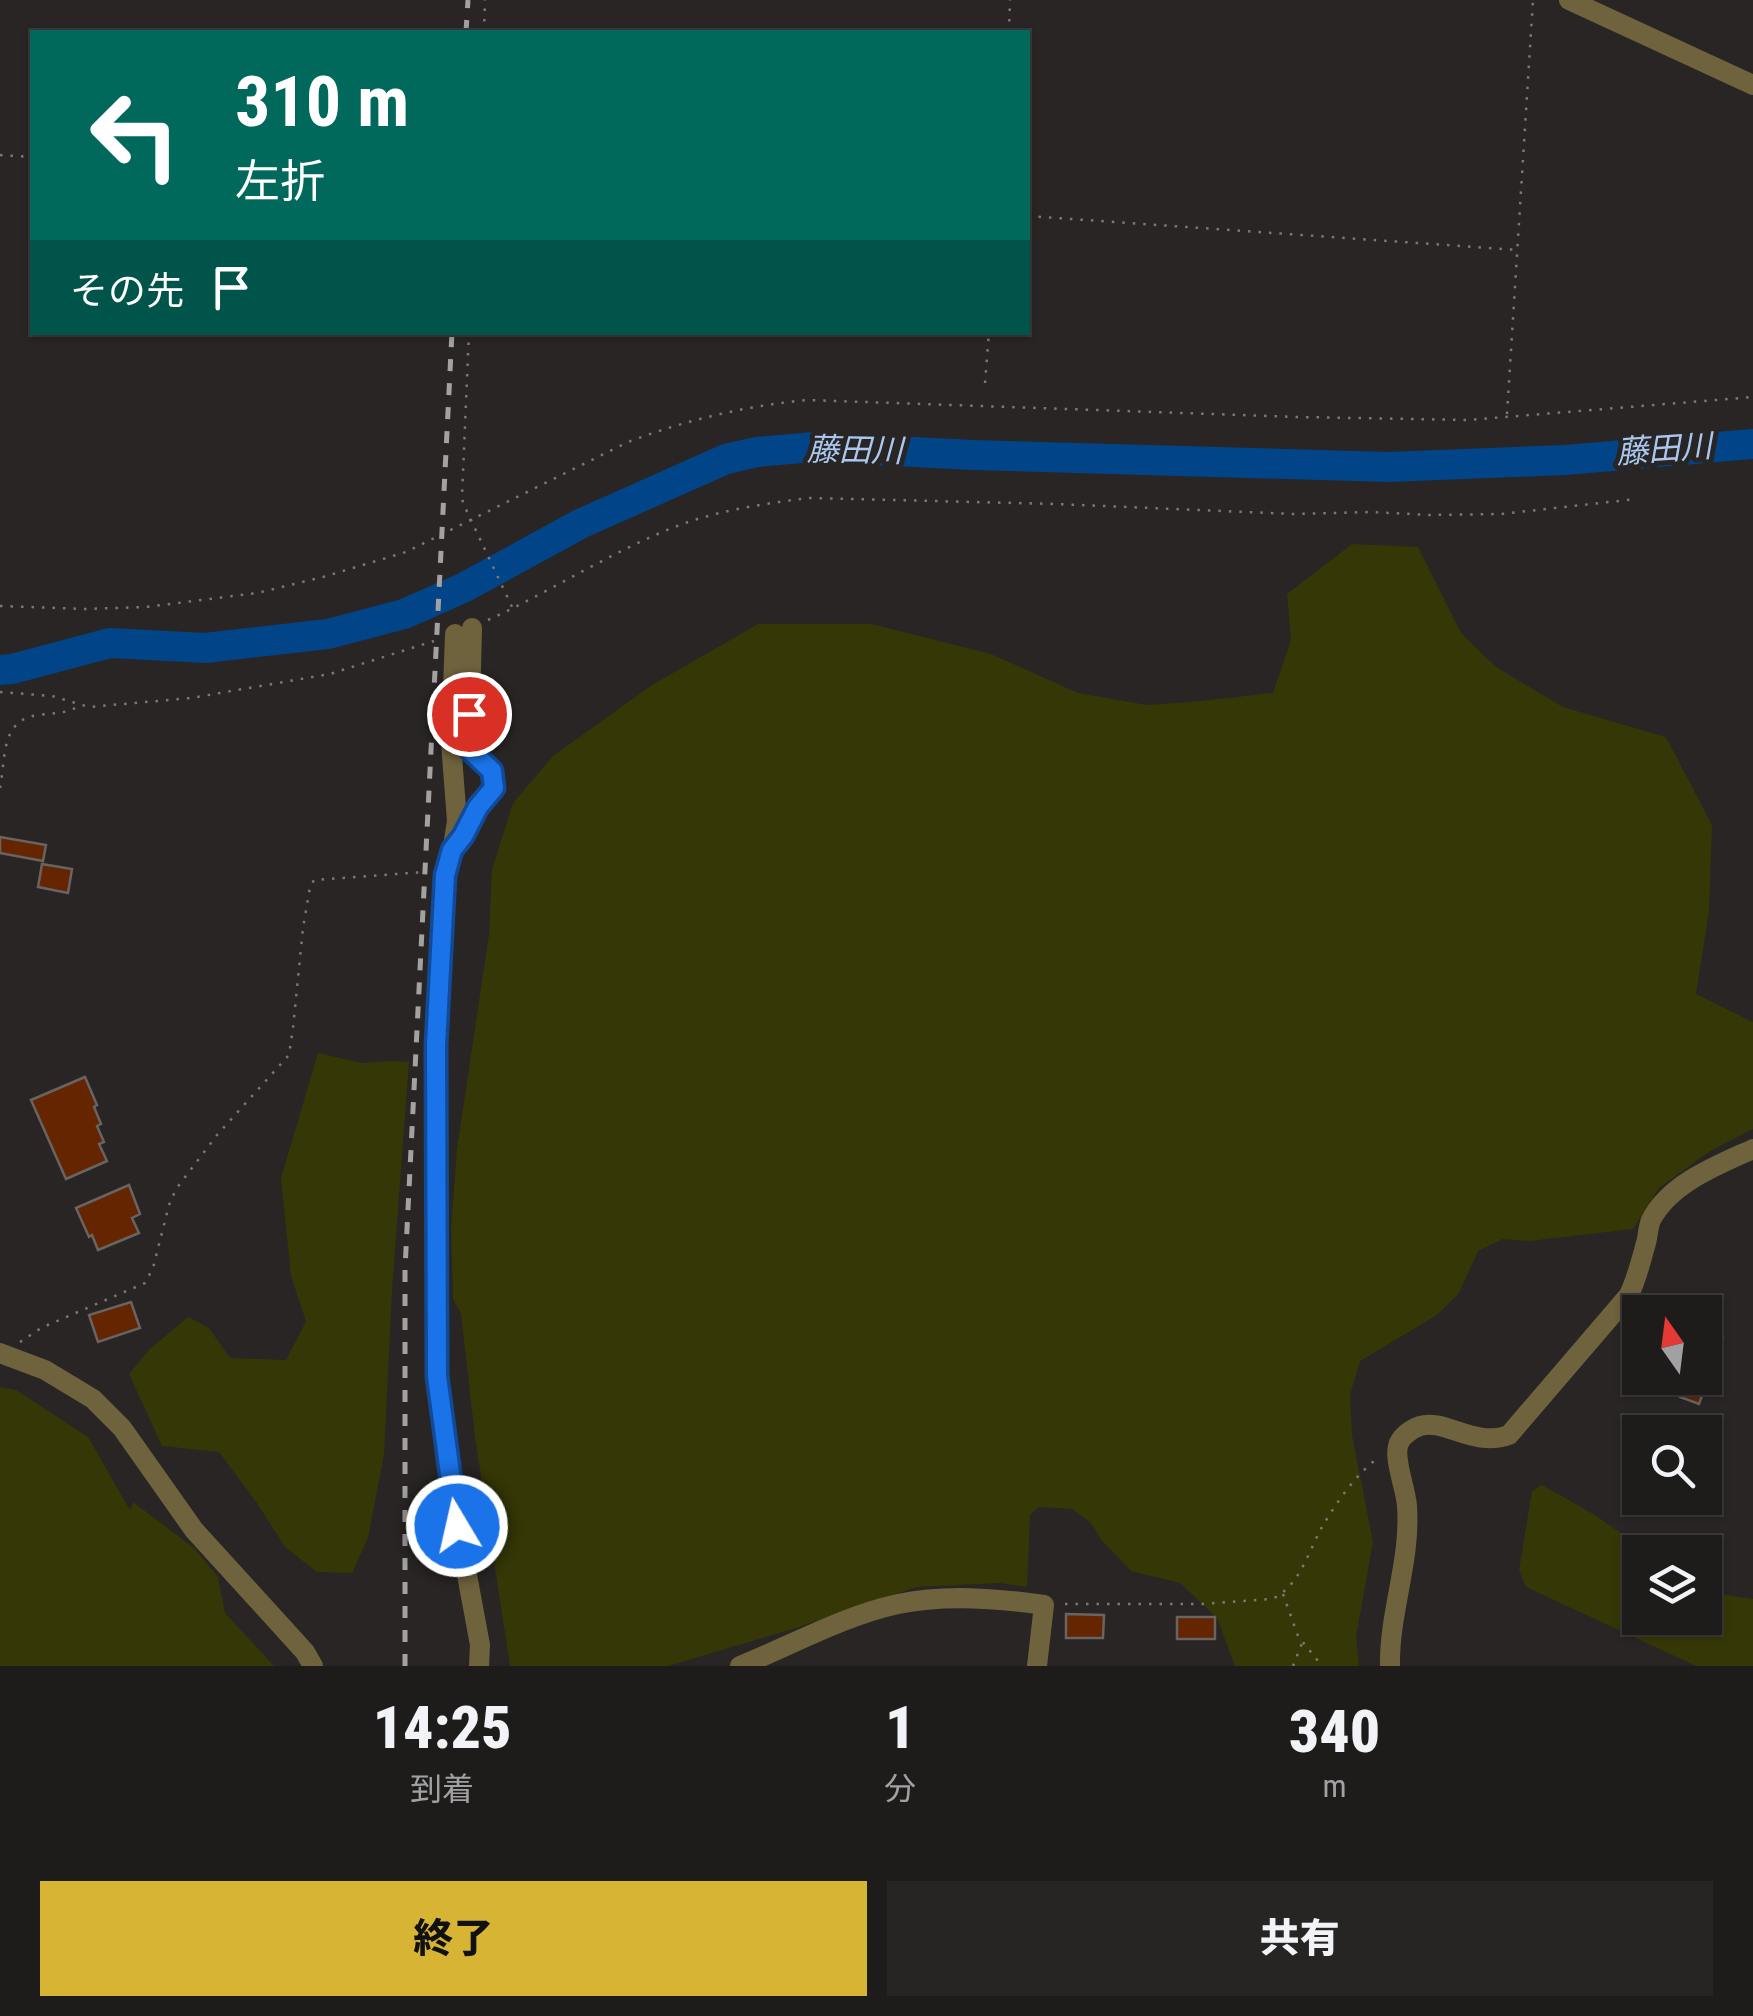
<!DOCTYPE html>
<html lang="ja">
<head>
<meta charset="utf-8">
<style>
	body { margin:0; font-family:"Roboto Condensed","Noto Sans JP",sans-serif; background:#262524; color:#f1f3f6; height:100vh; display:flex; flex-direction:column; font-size:38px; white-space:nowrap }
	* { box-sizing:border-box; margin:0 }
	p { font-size:32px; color:#a1a1a3 }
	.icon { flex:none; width:55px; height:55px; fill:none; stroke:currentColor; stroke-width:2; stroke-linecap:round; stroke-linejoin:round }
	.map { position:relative; height:1666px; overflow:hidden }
	.side { display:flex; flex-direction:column; background:#1e1c1b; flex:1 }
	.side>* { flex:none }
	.banner { position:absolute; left:30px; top:30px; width:1000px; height:305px; border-radius:0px; box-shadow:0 2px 8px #0004,0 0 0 2px #3c3a3a; background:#00695c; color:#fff; overflow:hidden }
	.needle { width:65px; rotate:346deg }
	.buttons { position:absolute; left:1622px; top:1295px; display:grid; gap:20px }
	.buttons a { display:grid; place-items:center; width:100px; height:100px; border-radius:0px; background:#1e1c1b; box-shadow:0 2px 8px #0004,0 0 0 2px #3c3a3a; font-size:50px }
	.pin { position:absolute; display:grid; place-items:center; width:85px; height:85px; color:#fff; margin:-42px; border:5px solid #fff; border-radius:50%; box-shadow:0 2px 10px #0007 }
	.me { position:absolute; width:110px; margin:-55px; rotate:351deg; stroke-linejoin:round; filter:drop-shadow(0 0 8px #0008) }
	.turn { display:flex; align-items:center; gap:35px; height:210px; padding:0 40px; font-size:45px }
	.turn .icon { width:130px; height:130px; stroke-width:2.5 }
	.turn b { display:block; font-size:70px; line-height:85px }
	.then { display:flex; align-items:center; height:95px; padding:0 40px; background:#0003; gap:20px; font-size:38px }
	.eta { display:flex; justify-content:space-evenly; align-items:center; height:170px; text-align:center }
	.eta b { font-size:60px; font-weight:800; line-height:70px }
	.cta { display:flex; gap:20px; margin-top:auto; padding:20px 40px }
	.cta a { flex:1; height:115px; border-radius:0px; background:#d8b434; color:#111; font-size:40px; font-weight:800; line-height:115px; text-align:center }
	.cta a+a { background:#262524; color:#f1f3f6 }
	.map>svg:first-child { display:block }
	.green { fill:#353706 }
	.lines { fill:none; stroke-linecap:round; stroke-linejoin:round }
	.river { stroke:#014588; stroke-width:30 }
	.building { fill:#642500; stroke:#676462; stroke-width:2.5 }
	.path { stroke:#7b7978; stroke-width:2.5; stroke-dasharray:2.5 8; stroke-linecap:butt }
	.minor { stroke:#6e633d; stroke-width:20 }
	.rail { stroke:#a4a2a1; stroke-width:5; stroke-dasharray:12 12; stroke-linecap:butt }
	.route-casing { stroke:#114b97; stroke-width:25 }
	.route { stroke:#1a73e8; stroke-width:18 }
	.labels { text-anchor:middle; stroke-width:10; stroke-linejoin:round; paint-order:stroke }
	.water-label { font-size:32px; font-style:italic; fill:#aac8ef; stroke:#282524 }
</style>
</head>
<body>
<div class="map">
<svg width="1753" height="1666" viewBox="0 0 1753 1666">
	<rect width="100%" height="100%" fill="#282524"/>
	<path class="green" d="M1352,544L1418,547L1461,633L1496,667L1563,707L1666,737L1712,825L1709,911L1696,994L1753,1022V1129L1710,1151L1659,1188L1633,1229L1530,1241L1503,1239L1478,1251L1459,1293L1437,1315L1360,1361L1350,1395L1352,1435L1373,1542L1356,1637L1359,1666H1235L1217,1618L1180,1583L1131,1571L1102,1541L1091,1523L1072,1509L1039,1507L1030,1515L1027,1587L999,1583L916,1587L796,1628L668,1666H510L475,1437L461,1314L453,1299L451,1227L457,1149L489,934L492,869L513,803L553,756L652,685L758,624H872L991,654L1078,693L1147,705L1191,702L1273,693L1291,640L1287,594Z
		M318,1053L362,1063L392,1061L409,1062L392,1290L384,1455L368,1538L352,1573L317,1572L285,1547L257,1503L219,1452L162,1446L129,1374L150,1349L188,1317L209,1328L230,1358L286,1360L306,1321L291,1276L281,1178Z
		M0,1387L16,1390L88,1437L130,1510L133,1502L194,1548L218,1577L225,1613L274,1666H0Z
		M1542,1485L1595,1515L1648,1552H1640V1618H1705V1592L1753,1599V1666H1696L1526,1587L1519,1570L1532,1491Z"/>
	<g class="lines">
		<path class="river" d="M0,670L12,669L110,643L205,648L328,634L404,614L463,588L580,524L726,459L757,452L814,447L973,455L1389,467L1565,460L1753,444"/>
	</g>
	<path class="building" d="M0,837L46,845L43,861L0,853Z
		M42,864L72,869L68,893L38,887Z
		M85,1077L97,1105L94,1107L101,1124L97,1126L104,1142L99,1144L107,1161L66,1179L31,1100Z
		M129,1185L140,1214L132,1218L139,1233L98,1250L92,1235L89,1237L76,1208Z
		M131,1302L140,1328L98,1342L89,1315Z
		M1705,1331L1723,1338L1699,1404L1680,1397L1688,1378H1705Z
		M1066,1614L1104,1615L1103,1638H1066Z
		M1177,1617H1215V1639H1177Z"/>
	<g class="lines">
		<path class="path" d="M484,32L485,0
			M1009,32L1010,0
			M0,155L32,157
			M1028,216L1518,250
			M469,332L462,496L463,503L512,607
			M985,383L989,332
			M1507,414L1533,0
			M0,606L85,609L146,607L257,593L323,577L406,552L628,442C686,420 745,406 807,400L1298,417L1468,420L1753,397
			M488,620C556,589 618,547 688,522C727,509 769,503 809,498L1056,504L1293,514L1371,512L1429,515L1501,514L1636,499
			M0,692L52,696L89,707L191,698L330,674L434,641
			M0,788C6,758 0,719 39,715C53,713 66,714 79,706
			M20,1342L41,1328L145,1283L153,1268L169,1205L176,1189L217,1135L289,1055L293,1028L303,928L310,887L314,880L424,872
			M1283,1594L1298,1636L1322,1666
			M1065,1604H1202L1272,1599C1300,1586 1308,1552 1322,1527C1337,1502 1355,1475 1378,1458
			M1293,1666L1302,1643"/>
		<path class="minor" d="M1569,0L1753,85
			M455,634L451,743L457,821L451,859L445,875L436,1045L437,1376L452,1494L480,1645L479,1666
			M457,845L478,807L494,787L492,771L469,749L472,628
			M0,1353L45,1370L93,1399L122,1428L194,1530L305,1652L313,1666
			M740,1666C792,1645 843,1616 898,1604C945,1594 996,1598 1044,1605L1037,1666
			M1390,1666C1389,1612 1411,1561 1407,1506C1406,1489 1394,1461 1398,1446C1400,1437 1411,1429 1420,1426C1444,1418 1474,1448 1509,1435L1629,1295C1637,1278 1641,1261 1646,1243C1648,1236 1648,1227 1651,1220C1670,1183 1718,1165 1753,1149"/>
		<path class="rail" d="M466,32L468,0
			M405,1666V1269L452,332"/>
	</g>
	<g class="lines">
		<defs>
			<path id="route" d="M457,1526L437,1376L436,1045L445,875L452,850L463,836L478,807L494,788L492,771L469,749V714"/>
		</defs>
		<use href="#route" class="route-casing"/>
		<use href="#route" class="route"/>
	</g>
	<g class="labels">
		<g class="water-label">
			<text transform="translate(1664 449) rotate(-4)" y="11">藤田川</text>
			<text transform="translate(855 450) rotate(1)" y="11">藤田川</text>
		</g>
	</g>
</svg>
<div class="buttons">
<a><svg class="needle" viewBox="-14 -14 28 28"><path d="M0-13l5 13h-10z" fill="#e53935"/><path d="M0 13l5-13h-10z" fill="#a1a1a3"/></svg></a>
<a><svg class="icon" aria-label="search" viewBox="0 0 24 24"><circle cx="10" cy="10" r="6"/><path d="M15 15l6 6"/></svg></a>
<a><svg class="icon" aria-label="layers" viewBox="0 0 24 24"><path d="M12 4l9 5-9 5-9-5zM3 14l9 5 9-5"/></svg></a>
</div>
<div class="pin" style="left:469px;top:714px;background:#d93025"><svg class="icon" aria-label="arrive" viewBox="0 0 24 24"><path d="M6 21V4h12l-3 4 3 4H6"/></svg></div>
<svg class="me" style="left:457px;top:1526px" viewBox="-20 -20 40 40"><circle r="17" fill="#1a73e8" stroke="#fff" stroke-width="3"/><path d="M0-11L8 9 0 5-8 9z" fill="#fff"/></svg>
<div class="banner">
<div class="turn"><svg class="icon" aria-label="left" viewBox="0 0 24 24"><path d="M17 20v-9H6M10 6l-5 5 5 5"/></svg><div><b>310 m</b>左折</div></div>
<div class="then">その先<svg class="icon" aria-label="arrive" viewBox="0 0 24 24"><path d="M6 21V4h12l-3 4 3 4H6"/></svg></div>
</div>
</div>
<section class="side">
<div class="eta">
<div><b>14:25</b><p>到着</p></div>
<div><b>1</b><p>分</p></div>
<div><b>340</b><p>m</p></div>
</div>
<div class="cta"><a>終了</a><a>共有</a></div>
</section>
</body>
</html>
